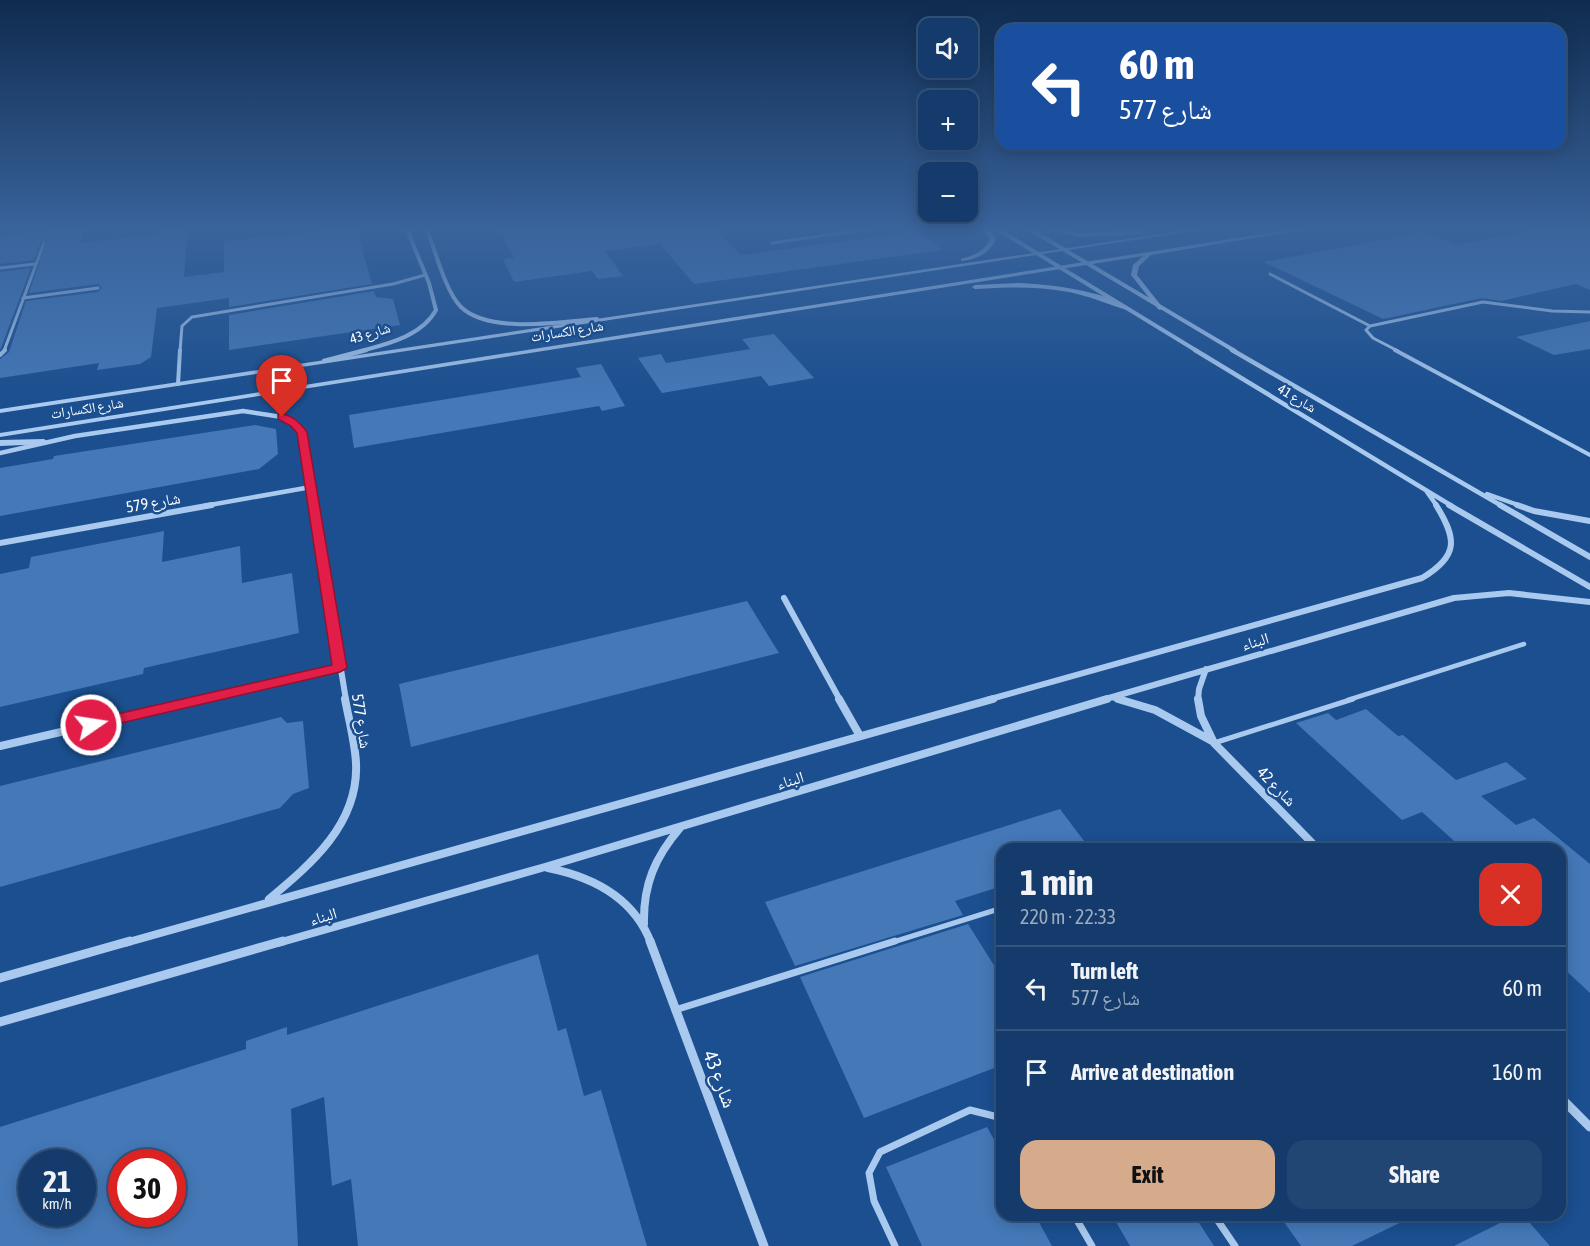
<!DOCTYPE html>
<html lang="en">
<head>
<meta charset="utf-8">
<style>
	body { margin:0; font-family:"Asap Condensed","Noto Naskh Arabic",sans-serif; background:#214673; color:#f1f3f6; height:100vh; display:flex; flex-direction:column; font-size:22px; white-space:nowrap }
	* { box-sizing:border-box; margin:0 }
	p { font-size:20px; color:#9dadc1 }
	.icon { flex:none; width:33px; height:33px; fill:none; stroke:currentColor; stroke-width:2; stroke-linecap:round; stroke-linejoin:round }
	.map { position:relative; flex:1; overflow:hidden }
	.drawer { position:absolute; left:996px; top:843px; width:570px; height:378px; display:flex; flex-direction:column; background:#143b6b; border-radius:18px; box-shadow:0 3px 15px #0003,0 0 0 2px #33557e }
	.drawer>* { flex:none }
	.hud { position:absolute; left:996px; top:24px; width:570px; height:126px; border-radius:18px; box-shadow:0 3px 15px #0003,0 0 0 2px #33557e; background:#1a4fa0; color:#fff; overflow:hidden }
	.controls { position:absolute; left:918px; top:18px; display:grid; gap:12px }
	.controls a { display:grid; place-items:center; width:60px; height:60px; border-radius:12px; background:#143b6b; box-shadow:0 3px 15px #0003,0 0 0 2px #33557e; font-size:30px }
	.speed { position:absolute; left:18px; top:1149px; display:flex; gap:12px; font-size:30px; font-weight:700; text-align:center }
	.speed>* { display:grid; place-content:center; width:78px; height:78px; border-radius:50%; background:#143b6b; box-shadow:0 3px 15px #0003,0 0 0 2px #33557e; line-height:1 }
	.speed small { font-size:15px; font-weight:400 }
	.speed .limit { border:9px solid #d22; background:#fff; color:#111 }
	.pin { position:absolute; display:grid; place-items:center; width:51px; height:51px; color:#fff; margin:-62px -26px; border-radius:50% 50% 50% 0; rotate:-45deg; box-shadow:0 0 6px #0007 }
	.pin .icon { rotate:45deg }
	.me { position:absolute; width:66px; margin:-33px; rotate:77deg; stroke-linejoin:round; filter:drop-shadow(0 0 4px #0008) }
	.turn { display:flex; align-items:center; gap:21px; height:126px; padding:0 24px; font-size:27px }
	.turn .icon { width:78px; height:78px; stroke-width:2.5 }
	.turn b { display:block; font-size:42px; line-height:51px }
	.round { display:grid; place-items:center; flex:none; width:63px; height:63px; border-radius:18px; background:#214673 }
	.head { display:flex; align-items:center; justify-content:space-between; height:102px; padding:0 24px }
	h1 { font-size:36px; font-weight:700; line-height:45px }
	.action { display:flex; gap:12px; margin-top:auto; padding:12px 24px }
	.action a { flex:1; height:69px; border-radius:18px; background:#d6ab8b; color:#111; font-size:24px; font-weight:700; line-height:69px; text-align:center }
	.action a+a { background:#214673; color:#f1f3f6 }
	ul { padding:0; list-style:none }
	li { display:flex; align-items:center; gap:18px; height:84px; padding:0 24px; border-top:2px solid #33557e }
	li div { flex:1 }
	li b { display:block; font-size:22px }
	li em { font-style:normal }
	.map>svg:first-child { display:block }
	.building { fill:#4478b7; fill-rule:evenodd }
	.lines { fill:none; stroke-linecap:round; stroke-linejoin:round }
	.service-far4 { stroke:#a9c9ee; stroke-width:3 }
	.service-far3 { stroke:#a9c9ee; stroke-width:4 }
	.service-far2 { stroke:#a9c9ee; stroke-width:4.5 }
	.service-far1 { stroke:#a9c9ee; stroke-width:5 }
	.service { stroke:#a9c9ee; stroke-width:7 }
	.minor-far4 { stroke:#a9c9ee; stroke-width:4 }
	.minor-far3 { stroke:#a9c9ee; stroke-width:4.5 }
	.minor-far2 { stroke:#a9c9ee; stroke-width:6 }
	.minor-far1 { stroke:#a9c9ee; stroke-width:8 }
	.minor { stroke:#a9c9ee; stroke-width:9 }
	.tertiary { fill:#a9c9ee; fill-rule:evenodd }
	.route { fill:#e11d48; stroke:#92132f; stroke-width:1.5 }
	.labels { text-anchor:middle; stroke-width:5; stroke-linejoin:round; paint-order:stroke }
	.far-street-label { font-size:14px; fill:#fff; stroke:#1b4f8f }
	.street-label { font-size:16px; fill:#fff; stroke:#1b4f8f }
	.near-street-label { font-size:20px; fill:#fff; stroke:#1b4f8f }
</style>
</head>
<body>
<div class="map">
<svg width="1590" height="1246" viewBox="0 0 1590 1246">
	<rect width="100%" height="100%" fill="#1b4f8f"/>
	<path class="building" d="M85,227L80,243L163,233L164,227H188L184,277L224,272V241L356,227L372,284L229,307V298L157,308L151,357L140,364L97,370L99,363L0,378V359L9,352L26,301L98,292L102,288L98,284L29,293L47,241H41L34,260L0,264V235Z
		M498,227H713L741,255L917,231L943,250L694,284L660,244L605,251L623,276L598,279L592,271L514,282L503,259L514,258Z
		M1551,227H1590V290L1576,284L1501,301L1482,298L1383,319L1264,262L1424,232L1457,245Z
		M31,268L1,348L0,349V272Z
		M374,291L376,297L393,299L400,325L229,350V315Z
		M1590,321V349L1554,355L1516,337Z
		M774,334L814,378L769,386L761,376L662,393L638,358L661,354L666,363L750,349L742,339Z
		M601,364L625,406L602,411L599,406L354,448L349,415L581,377L576,368Z
		M255,425L276,429L278,454L259,469L0,516V468L53,459L54,456Z
		M164,531L162,562L240,546L242,583L292,573L299,633L144,668L143,674L0,707V574L29,568L31,557Z
		M747,601L779,653L411,747L399,684Z
		M1366,709L1398,736L1403,735L1456,780L1506,762L1527,779L1481,796L1516,825L1534,818L1590,864V993L1560,965V849H1463L1422,812L1402,820L1296,723L1328,713L1336,720Z
		M281,717L287,723L303,721L309,788L293,794L280,808L0,887V786Z
		M1060,809L1090,849H1002V886L955,901L963,915L795,966L765,902Z
		M968,924L1002,978V1065L864,1118L800,977Z
		M538,954L558,1031L566,1028L584,1096L601,1090L647,1246H358L351,1179L332,1186L324,1097L291,1109L298,1246H0V1127L246,1049V1041L287,1027V1035ZM32,1162H82V1214H32ZM122,1162H172V1214H122Z
		M987,1127L1002,1154V1215H1035L1052,1246H922L886,1167Z
		M1112,1215H1194L1214,1246H1130Z
		M1279,1215H1416L1352,1246H1301Z
		M1516,1215H1523L1550,1246H1454Z"/>
	<g class="lines">
		<path class="service-far4" d="M772,243L882,227
			M0,268L35,264
			M1270,274L1370,326
			M23,298L98,288
			M4,351L44,243
			M180,351L182,326L192,317L393,284L425,275
			M1398,351L1373,338L1366,330L1370,326L1483,302L1552,311L1590,312"/>
		<path class="service-far3" d="M1395,350L1590,455
			M0,355L5,350
			M178,384L180,350"/>
		<path class="service-far2" d="M1348,700L1524,644"/>
		<path class="service-far1" d="M1214,743L1353,699
			M890,943L1002,908"/>
		<path class="service" d="M675,1010L895,941
			M1074,1215L1092,1246
			M1214,1215L1235,1246
			M895,1246L874,1201L869,1173L880,1152L970,1110L1002,1118"/>
		<path class="minor-far4" d="M426,227C435,249 445,291 461,307C489,334 561,322 597,319
			M994,227L1197,351
			M1026,227L1235,351
			M361,351C387,344 422,336 436,310L429,283L406,227"/>
		<path class="minor-far3" d="M1195,350L1452,506
			M1232,350L1502,506
			M324,361L366,350
			M0,453L75,436L243,411L282,417L295,423L302,432L314,506
			M1427,492L1437,506
			M1487,494L1521,506
			M204,506L311,487"/>
		<path class="minor-far2" d="M314,505L346,700
			M1449,505L1590,587
			M1500,505L1590,557
			M1517,505L1534,511L1590,521
			M0,543L212,505
			M784,598L840,700
			M1112,697L1123,700
			M197,700L340,667
			M987,700L1422,578C1459,556 1457,539 1436,505
			M1102,700L1454,598L1509,593L1590,602
			M1198,700L1199,689L1206,669"/>
		<path class="minor-far1" d="M839,699L860,736
			M1118,699L1155,710L1212,741
			M1198,699L1201,716L1214,743L1318,849
			M0,746L203,699
			M548,868C593,877 634,898 651,943
			M269,899C311,864 359,824 356,763C355,742 349,720 345,699
			M644,924C643,885 655,857 680,828
			M125,943L993,699
			M278,943L545,867L1107,699"/>
		<path class="minor" d="M650,941L764,1246
			M0,978L130,941
			M0,1022L283,941
			M1560,1097L1590,1127"/>
		<path class="tertiary" d="M982,227H988L996,239C990,253 976,260 961,261V259C973,255 985,252 990,239Z
			M1034,227H1045L1079,233L1143,230L1146,232L1143,234L1079,237Z
			M1206,227H1219L0,413V409Z
			M1307,227H1320L1151,255L1139,266L1137,275L1163,308L1160,310L1158,309L1131,275L1133,265L1143,256L0,437V433Z
			M1018,283C1049,284 1104,291 1130,308L1127,310C1107,304 1089,296 1069,292C1038,286 1006,287 975,289L972,287L975,285Z
			M44,439L48,442L47,444L0,446V440Z"/>
	</g>
	<linearGradient id="sky" x2="0" y2="1"><stop stop-color="#0f2b4f"/><stop offset="0.57" stop-color="#39639b"/><stop offset="1" stop-color="#39639b" stop-opacity="0"/></linearGradient>
	<rect width="1590" height="401" fill="url(#sky)"/>
	<path class="route" d="M278,414C291,413 300,423 307,432L347,668L340,672L91,730L85,729L83,725L91,720L332,665L297,433L291,426L278,419Z"/>
	<g class="labels">
		<g class="far-street-label">
			<text transform="translate(567 331) rotate(-9)" y="5">شارع الكسارات</text>
			<text transform="translate(370 333) rotate(-17)" y="5">شارع 43</text>
			<text transform="translate(1297 398) rotate(31)" y="5">شارع 41</text>
			<text transform="translate(87 408) rotate(-9)" y="5">شارع الكسارات</text>
		</g>
		<g class="street-label">
			<text transform="translate(153 502) rotate(-10)" y="6">شارع 579</text>
			<text transform="translate(1255 641) rotate(-16)" y="6">البناء</text>
			<text transform="translate(362 721) rotate(81)" y="6">شارع 577</text>
			<text transform="translate(790 780) rotate(-17)" y="6">البناء</text>
			<text transform="translate(1277 786) rotate(46)" y="6">شارع 42</text>
			<text transform="translate(323 916) rotate(-16)" y="6">البناء</text>
		</g>
		<g class="near-street-label">
			<text transform="translate(720 1079) rotate(69)" y="7">شارع 43</text>
		</g>
	</g>
</svg>
<div class="controls">
<a><svg class="icon" aria-label="sound" viewBox="0 0 24 24"><path d="M4 9h4l5-4v14l-5-4H4zM17 9q2 3 0 6"/></svg></a>
<a>+</a>
<a>−</a>
</div>
<div class="speed"><div>21<small>km/h</small></div><div class="limit">30</div></div>
<div class="pin" style="left:282px;top:417px;background:#d93025"><svg class="icon" aria-label="arrive" viewBox="0 0 24 24"><path d="M6 21V4h12l-3 4 3 4H6"/></svg></div>
<svg class="me" style="left:91px;top:725px" viewBox="-20 -20 40 40"><circle r="17" fill="#e11d48" stroke="#fff" stroke-width="3"/><path d="M0-11L8 9 0 5-8 9z" fill="#fff"/></svg>
<div class="hud">
<div class="turn"><svg class="icon" aria-label="left" viewBox="0 0 24 24"><path d="M17 20v-9H6M10 6l-5 5 5 5"/></svg><div><b>60 m</b>شارع 577</div></div>
</div>
<section class="drawer">
<div class="head"><div><h1>1 min</h1><p>220 m · 22:33</p></div><a class="round" style="background:#d93025;color:#fff"><svg class="icon" aria-label="close" viewBox="0 0 24 24"><path d="M6 6l12 12M18 6L6 18"/></svg></a></div>
<ul>
<li><svg class="icon" aria-label="left" viewBox="0 0 24 24"><path d="M17 20v-9H6M10 6l-5 5 5 5"/></svg><div><b>Turn left</b><p>شارع 577</p></div><em>60 m</em></li>
<li><svg class="icon" aria-label="arrive" viewBox="0 0 24 24"><path d="M6 21V4h12l-3 4 3 4H6"/></svg><div><b>Arrive at destination</b></div><em>160 m</em></li>
</ul>
<div class="action"><a>Exit</a><a>Share</a></div>
</section>
</div>
</body>
</html>
